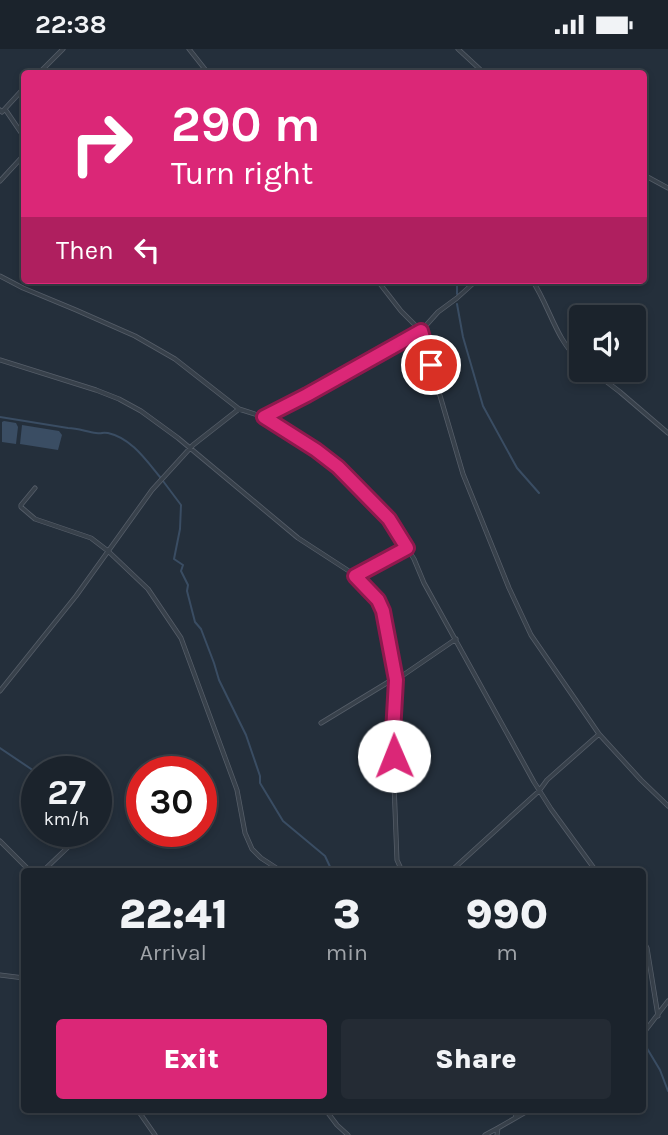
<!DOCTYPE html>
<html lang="en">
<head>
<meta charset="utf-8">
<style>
	body { margin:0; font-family:Karla,sans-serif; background:#242b34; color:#f1f3f6; height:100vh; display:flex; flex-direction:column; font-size:26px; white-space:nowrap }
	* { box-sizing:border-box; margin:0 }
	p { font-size:23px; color:#a0a4a9 }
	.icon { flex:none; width:38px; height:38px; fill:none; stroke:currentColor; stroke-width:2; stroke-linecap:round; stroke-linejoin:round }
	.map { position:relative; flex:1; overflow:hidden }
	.side { position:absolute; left:21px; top:819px; width:625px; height:245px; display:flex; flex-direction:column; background:#1b232c; border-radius:7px; box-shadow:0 4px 10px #0003,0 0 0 2px #394048 }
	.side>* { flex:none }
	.guide { position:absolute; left:21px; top:21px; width:626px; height:214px; border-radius:7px; box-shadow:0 4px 10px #0003,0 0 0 2px #394048; background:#db2777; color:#fff; overflow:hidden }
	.controls { position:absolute; left:569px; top:256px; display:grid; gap:14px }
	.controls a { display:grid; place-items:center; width:77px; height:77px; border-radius:7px; background:#1b232c; box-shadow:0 4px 10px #0003,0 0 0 2px #394048; font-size:35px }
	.speed { position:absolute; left:21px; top:707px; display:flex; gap:14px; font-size:35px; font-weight:700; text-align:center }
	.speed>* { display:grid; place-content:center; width:91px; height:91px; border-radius:50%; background:#1b232c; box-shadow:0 4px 10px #0003,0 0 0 2px #394048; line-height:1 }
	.speed small { font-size:18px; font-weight:400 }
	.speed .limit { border:10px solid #d22; background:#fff; color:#111 }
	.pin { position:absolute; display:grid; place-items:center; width:60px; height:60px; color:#fff; margin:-30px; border:4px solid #fff; border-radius:50%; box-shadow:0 2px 7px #0007 }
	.me { position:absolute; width:77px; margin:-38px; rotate:359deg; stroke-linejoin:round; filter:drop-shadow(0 0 5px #0008) }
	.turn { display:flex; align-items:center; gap:24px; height:147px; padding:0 35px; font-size:32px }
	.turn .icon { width:91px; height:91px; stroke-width:2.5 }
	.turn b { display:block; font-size:49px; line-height:60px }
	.then { display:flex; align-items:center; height:66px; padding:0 35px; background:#0003; gap:14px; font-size:26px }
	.eta { display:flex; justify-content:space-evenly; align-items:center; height:119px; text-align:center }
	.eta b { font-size:42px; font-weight:800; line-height:49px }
	.cta { display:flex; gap:14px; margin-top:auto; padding:14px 35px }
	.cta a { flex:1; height:80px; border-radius:7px; background:#db2777; color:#fff; font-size:28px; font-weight:800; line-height:80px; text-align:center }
	.cta a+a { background:#242b34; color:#f1f3f6 }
	.status { display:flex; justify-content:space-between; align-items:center; height:49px; padding:0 35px; background:#1b232c; direction:ltr }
	.status svg { height:19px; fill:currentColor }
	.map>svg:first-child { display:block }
	.water { fill:#3a4d63 }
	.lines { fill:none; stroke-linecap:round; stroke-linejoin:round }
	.stream { stroke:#3a4d63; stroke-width:2 }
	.street-casing { stroke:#565e69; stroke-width:5 }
	.street { stroke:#38414b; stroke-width:3.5 }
	.route-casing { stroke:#8e194d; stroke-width:18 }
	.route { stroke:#db2777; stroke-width:12 }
</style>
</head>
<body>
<div class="status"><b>22:38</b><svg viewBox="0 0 49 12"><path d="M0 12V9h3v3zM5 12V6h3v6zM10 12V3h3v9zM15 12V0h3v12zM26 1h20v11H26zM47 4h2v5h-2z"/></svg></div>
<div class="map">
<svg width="668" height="1086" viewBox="0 0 668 1086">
	<rect width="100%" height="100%" fill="#242f3b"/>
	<path class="water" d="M4,372L16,374L18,378L16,395L2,393V373Z
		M22,376L59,382L62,386L58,401L20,395Z"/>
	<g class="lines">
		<path class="stream" d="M457,231V245
			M457,255L463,288L483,357L517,419L539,444
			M0,368L68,379C78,379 87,383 96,384C105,385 99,383 108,384C131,389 146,411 160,428
			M163,432L181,456L180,480L174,510L183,516L181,522L188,536L187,542L195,573L201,580L214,614L219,631L246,686L260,727V734L283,772L325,807L332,822
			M0,699L37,724
			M96,742L112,750
			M642,991L660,1021L668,1042"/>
		<defs>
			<path id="street" d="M189,0L208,24
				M458,0L484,24
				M39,24L63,0
				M5,60L24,88
				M0,61L2,63L24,39
				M644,126L668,139
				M0,132L24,106
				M0,227L23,239L76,261L135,287L175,310L239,360
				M377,231L401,262L421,282L463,425L509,539L531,586L599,685L641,731L668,757
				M532,231C550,258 556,292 581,313
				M0,311L96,341L119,350L141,362L178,389L298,489L355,526L378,551L383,562L396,631
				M590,320L620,343L668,384
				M264,368L316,401L338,418L374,454L389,470L414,510L424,534L534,733L551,760L596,822
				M35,439L21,456V458L35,470L91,489L108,502L148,540L181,589L237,741L245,784L252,800L261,809L281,822
				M355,526L407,499
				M0,642L76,547L152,441L193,396L239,360L264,368L307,347L421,282L438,263L457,249L477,231
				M321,674L395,629
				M96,771L97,770
				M0,792L30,822
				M43,822L85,782
				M402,822L397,811L392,684L395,634L396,631L456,590
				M451,822L539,742L547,731L598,686
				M642,889L647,899L658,967
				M0,926L24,929
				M642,986L668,952
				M137,1060L155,1086
				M325,1060L337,1076L348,1086
				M514,1060L516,1068
				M485,1086L498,1079
				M497,1086L498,1079L531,1060"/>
		</defs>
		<use href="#street" class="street-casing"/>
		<use href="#street" class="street"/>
	</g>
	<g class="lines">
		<defs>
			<path id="route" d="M394,707L393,684L396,631L383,562L378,551L355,527L407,499L389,470L338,418L316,401L264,368L307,346L421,282L431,316"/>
		</defs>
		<use href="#route" class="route-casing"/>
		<use href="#route" class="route"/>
	</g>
</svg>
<div class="controls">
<a><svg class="icon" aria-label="sound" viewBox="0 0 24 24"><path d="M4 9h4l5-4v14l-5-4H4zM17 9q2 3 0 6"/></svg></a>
</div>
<div class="speed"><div>27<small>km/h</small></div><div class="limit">30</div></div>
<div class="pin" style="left:431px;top:316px;background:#d93025"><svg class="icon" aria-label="arrive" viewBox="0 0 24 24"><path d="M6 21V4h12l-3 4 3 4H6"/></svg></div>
<svg class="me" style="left:394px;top:707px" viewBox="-20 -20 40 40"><circle r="19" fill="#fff"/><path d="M0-13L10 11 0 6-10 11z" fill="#db2777"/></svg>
<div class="guide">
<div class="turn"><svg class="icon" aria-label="right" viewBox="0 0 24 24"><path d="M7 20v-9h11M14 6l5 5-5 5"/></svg><div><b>290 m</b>Turn right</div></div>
<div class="then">Then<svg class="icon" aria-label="left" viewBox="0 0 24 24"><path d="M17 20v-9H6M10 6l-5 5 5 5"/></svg></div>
</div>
<section class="side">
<div class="eta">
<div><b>22:41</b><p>Arrival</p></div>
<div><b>3</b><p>min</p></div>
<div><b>990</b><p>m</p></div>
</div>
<div class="cta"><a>Exit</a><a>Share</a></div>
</section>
</div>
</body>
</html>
